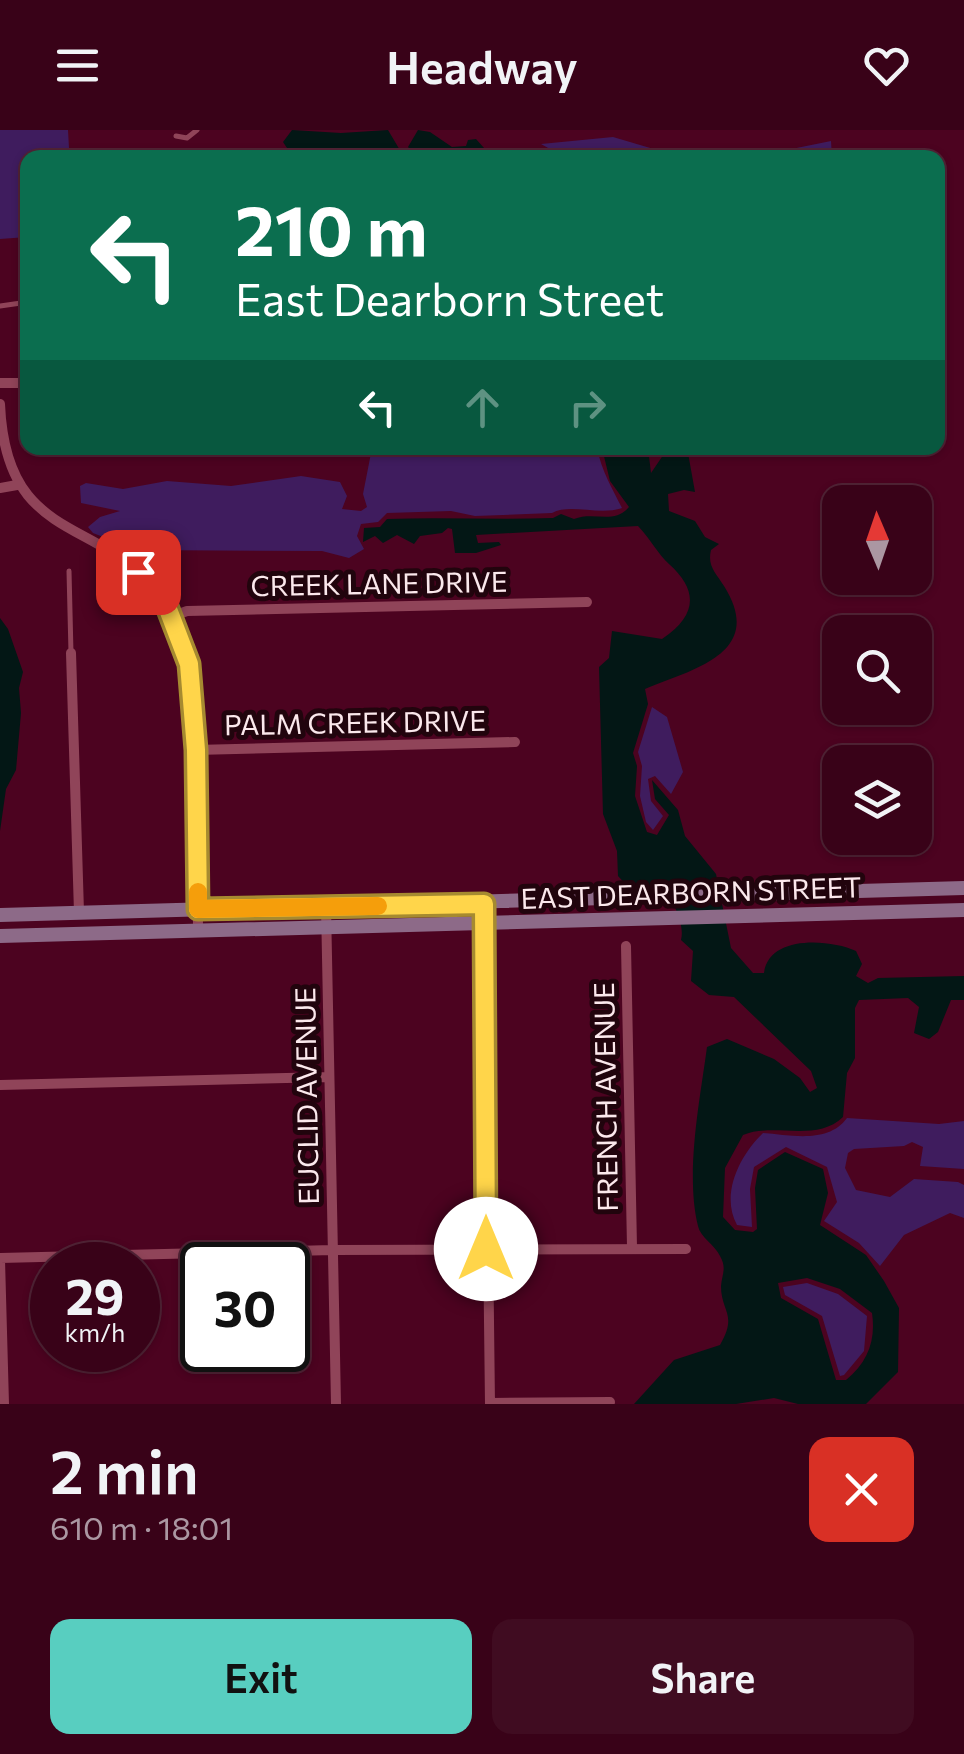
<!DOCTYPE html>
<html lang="en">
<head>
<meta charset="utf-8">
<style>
	body { margin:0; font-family:Commissioner,sans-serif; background:#400c21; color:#f1f3f6; height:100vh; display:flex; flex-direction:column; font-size:38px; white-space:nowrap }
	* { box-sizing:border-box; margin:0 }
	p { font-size:32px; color:#ab97a2 }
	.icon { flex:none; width:55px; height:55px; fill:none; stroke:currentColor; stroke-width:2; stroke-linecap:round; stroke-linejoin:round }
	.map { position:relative; height:1274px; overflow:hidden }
	.sheet { display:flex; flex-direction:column; background:#390218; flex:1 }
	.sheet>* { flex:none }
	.hud { position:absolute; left:20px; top:20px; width:925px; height:305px; border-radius:20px; box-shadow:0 2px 8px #0004,0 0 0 2px #532437; background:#0b6e4f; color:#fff; overflow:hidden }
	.needle { width:65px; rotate:358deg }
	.tools { position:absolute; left:822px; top:355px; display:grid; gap:20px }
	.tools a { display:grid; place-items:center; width:110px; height:110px; border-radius:20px; background:#390218; box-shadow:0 2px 8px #0004,0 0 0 2px #532437; font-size:50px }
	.speed { position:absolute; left:30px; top:1112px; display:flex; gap:20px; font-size:50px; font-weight:700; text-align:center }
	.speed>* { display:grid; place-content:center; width:130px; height:130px; border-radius:50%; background:#390218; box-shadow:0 2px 8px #0004,0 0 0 2px #532437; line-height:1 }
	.speed small { font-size:25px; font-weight:400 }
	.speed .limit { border:5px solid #111; border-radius:15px; background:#fff; color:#111 }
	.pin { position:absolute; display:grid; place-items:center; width:85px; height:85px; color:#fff; margin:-42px; border-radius:20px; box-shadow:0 5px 15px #0006 }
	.me { position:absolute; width:110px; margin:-55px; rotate:0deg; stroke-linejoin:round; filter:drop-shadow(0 0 8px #0008) }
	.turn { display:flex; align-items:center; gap:35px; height:210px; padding:0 50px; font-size:45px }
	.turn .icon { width:130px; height:130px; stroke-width:2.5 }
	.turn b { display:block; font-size:70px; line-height:85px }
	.lanes { display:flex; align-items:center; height:95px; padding:0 50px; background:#0003; justify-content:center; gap:50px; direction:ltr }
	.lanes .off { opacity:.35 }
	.round { display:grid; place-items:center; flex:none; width:105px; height:105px; border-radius:20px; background:#400c21 }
	.head { display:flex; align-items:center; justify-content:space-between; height:170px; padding:0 50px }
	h1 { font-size:60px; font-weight:600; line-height:75px }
	.primary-button { display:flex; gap:20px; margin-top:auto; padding:20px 50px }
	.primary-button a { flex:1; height:115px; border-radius:20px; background:#58cec0; color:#111; font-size:40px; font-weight:600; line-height:115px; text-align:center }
	.primary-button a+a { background:#400c21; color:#f1f3f6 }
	header { display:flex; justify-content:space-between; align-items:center; height:130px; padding:0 50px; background:#390218; font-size:45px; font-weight:600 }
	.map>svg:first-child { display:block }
	.green { fill:#3f1c5e }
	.water { fill:#031715; fill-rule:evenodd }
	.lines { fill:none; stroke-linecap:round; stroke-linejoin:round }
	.lane { stroke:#904459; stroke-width:5 }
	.street { stroke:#904459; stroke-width:10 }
	.secondary { stroke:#8d6a88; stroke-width:14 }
	.route-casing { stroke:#a68a30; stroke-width:25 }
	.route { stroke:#ffd54a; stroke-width:18 }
	.slow { stroke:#f59e0b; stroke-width:18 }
	.labels { text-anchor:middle; stroke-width:10; stroke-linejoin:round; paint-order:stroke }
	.street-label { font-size:28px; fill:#fbe8ec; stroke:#21040d }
</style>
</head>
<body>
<header><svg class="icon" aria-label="menu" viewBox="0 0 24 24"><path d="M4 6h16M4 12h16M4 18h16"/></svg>Headway<svg class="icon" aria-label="heart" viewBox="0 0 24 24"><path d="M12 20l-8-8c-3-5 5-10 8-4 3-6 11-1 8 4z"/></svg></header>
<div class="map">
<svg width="964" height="1274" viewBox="0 0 964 1274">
	<rect width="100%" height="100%" fill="#4c0320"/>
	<path class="green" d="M0,0H68L69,18L95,26L209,27L28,28L27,107L0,109Z
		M613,7L657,20L762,25L831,11L832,27L566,28L541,14Z
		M372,318H597C602,342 612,358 622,378C599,386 570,373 552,383L475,386L451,381L387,383L378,392L361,394L357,406L364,419L349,428L322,421L136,420L93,403L88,397L100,387L120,381L81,373L80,356L86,353L123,359L167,351L231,356L301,346L340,352L347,366L342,379L361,381L367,377L363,364Z
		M652,577L667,587L683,642L671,664L655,646L648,649L651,671L663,686L653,700L646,692L640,666L642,636L638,622Z
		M847,988L939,994L964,991V1039L920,1036L923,1017L912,1012L904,1016L854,1019L848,1023L845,1038L856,1060L890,1067L914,1049L958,1052L964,1055V1088L950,1083L904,1105L880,1136L859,1113L824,1091L837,1072L827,1037L786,1017L754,1037L750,1059L752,1097L737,1095C720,1064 740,1025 763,1003C791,1005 828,1014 847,988Z
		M807,1153L838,1164L867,1186L864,1221L844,1245L840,1246L822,1186L785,1165L783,1157Z"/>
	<path class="water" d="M292,0L341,3L388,0L404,27H293L283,12Z
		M418,0L430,2L452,17L466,16L468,10L476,9L492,27H417L408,17Z
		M602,318H648L651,343L668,318H681L688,323L695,362L684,360L668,364L669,381L695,391L705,407L719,414L711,420C707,436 716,443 724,456C766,523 694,539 645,559L648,574L633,623L637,636L635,666L647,702L657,705L669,685L655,669L652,650L678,680L685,706L716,744L731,818L753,843H764C769,805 829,809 856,821L862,834L856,846L868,853L878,848L964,846V870H951L938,902L929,909L914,903L919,877L908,868L859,870L855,878V928L847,943L843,987C816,1013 774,992 743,1005L725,1038L723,1087L735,1100L753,1102L757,1099L755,1058L758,1040L785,1022L823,1039L828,1063L820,1095L866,1125L884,1151L899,1178L898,1242L866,1274H798L774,1268L736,1274H634L674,1230L720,1215C738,1184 721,1182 721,1156C722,1144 727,1138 720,1126C715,1115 700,1107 698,1096C685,1043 700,970 707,917L727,909L774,929L800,948L810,962L817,958L811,941L734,867L709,865L691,851L693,821L681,810C685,795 674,771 663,760H631L618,746L617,721L603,684L599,537L609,528L612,501L662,509C698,485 698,460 669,434C658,424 649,407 638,396L476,405L478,413L499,412L501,415L476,423H455L452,399L448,398L442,403L420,406L414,414L397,405L383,413L375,406L363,412L364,398L380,397L387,389C444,387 496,390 553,388L561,384L574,389C594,381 614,395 629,377L610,351ZM807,1148L840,1159L872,1183C876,1210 868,1232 846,1250H836L818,1189L781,1168L778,1153Z
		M0,488L8,499L23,542L19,558L21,583L16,640L6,659L0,701Z"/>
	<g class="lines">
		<path class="lane" d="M176,6L187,8L197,0
			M0,176L28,172
			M69,441L71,523"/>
		<path class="street" d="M0,253H28
			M0,274C6,421 107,382 167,475C208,539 197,720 198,801
			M0,358L17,355
			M173,486L187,481L587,472
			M71,523L79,782
			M195,620L515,612
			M484,774L490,1274
			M326,777L336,1274
			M626,816L632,1117
			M0,955L329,947
			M0,1128L332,1120L686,1119
			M0,1130L4,1274
			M490,1273L610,1272"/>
		<path class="secondary" d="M0,785L964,758
			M0,806L964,780"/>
	</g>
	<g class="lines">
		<defs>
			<path id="route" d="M138,442L166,474L189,534L196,620L198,779L484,774L486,1119"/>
		</defs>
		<use href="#route" class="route-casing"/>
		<use href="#route" class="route"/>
		<path class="slow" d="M198,762V779L378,776"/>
	</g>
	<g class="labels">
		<g class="street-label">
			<text transform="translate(379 454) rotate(-1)" y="10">CREEK LANE DRIVE</text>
			<text transform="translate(355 593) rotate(-1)" y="10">PALM CREEK DRIVE</text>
			<text transform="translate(691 763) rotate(-2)" y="10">EAST DEARBORN STREET</text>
			<text transform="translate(307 966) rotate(-91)" y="10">EUCLID AVENUE</text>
			<text transform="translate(606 967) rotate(-91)" y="10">FRENCH AVENUE</text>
		</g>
	</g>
</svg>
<div class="tools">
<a><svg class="needle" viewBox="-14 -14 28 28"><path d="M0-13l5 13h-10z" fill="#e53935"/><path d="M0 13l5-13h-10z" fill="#ab97a2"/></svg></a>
<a><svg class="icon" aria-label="search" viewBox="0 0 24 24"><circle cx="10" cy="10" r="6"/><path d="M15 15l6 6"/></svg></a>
<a><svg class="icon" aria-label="layers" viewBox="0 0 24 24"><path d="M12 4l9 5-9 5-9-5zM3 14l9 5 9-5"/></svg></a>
</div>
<div class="speed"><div>29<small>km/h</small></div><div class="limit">30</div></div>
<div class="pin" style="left:138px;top:442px;background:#d93025"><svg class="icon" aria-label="arrive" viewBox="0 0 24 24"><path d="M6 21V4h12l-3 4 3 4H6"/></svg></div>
<svg class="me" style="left:486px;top:1119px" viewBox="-20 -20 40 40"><circle r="19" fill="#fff"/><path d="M0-13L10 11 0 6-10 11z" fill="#ffd54a"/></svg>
<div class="hud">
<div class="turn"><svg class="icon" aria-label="left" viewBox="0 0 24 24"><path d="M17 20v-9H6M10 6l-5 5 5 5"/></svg><div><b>210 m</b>East Dearborn Street</div></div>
<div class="lanes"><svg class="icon" aria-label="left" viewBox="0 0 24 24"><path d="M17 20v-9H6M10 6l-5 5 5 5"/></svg><svg class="icon off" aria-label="ahead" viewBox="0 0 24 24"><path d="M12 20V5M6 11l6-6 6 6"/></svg><svg class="icon off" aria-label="right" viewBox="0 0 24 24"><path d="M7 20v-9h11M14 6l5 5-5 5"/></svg></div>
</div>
</div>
<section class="sheet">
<div class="head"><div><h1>2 min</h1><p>610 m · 18:01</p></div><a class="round" style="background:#d93025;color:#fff"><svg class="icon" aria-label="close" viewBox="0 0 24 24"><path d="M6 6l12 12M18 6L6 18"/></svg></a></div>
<div class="primary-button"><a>Exit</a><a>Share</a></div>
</section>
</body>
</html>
